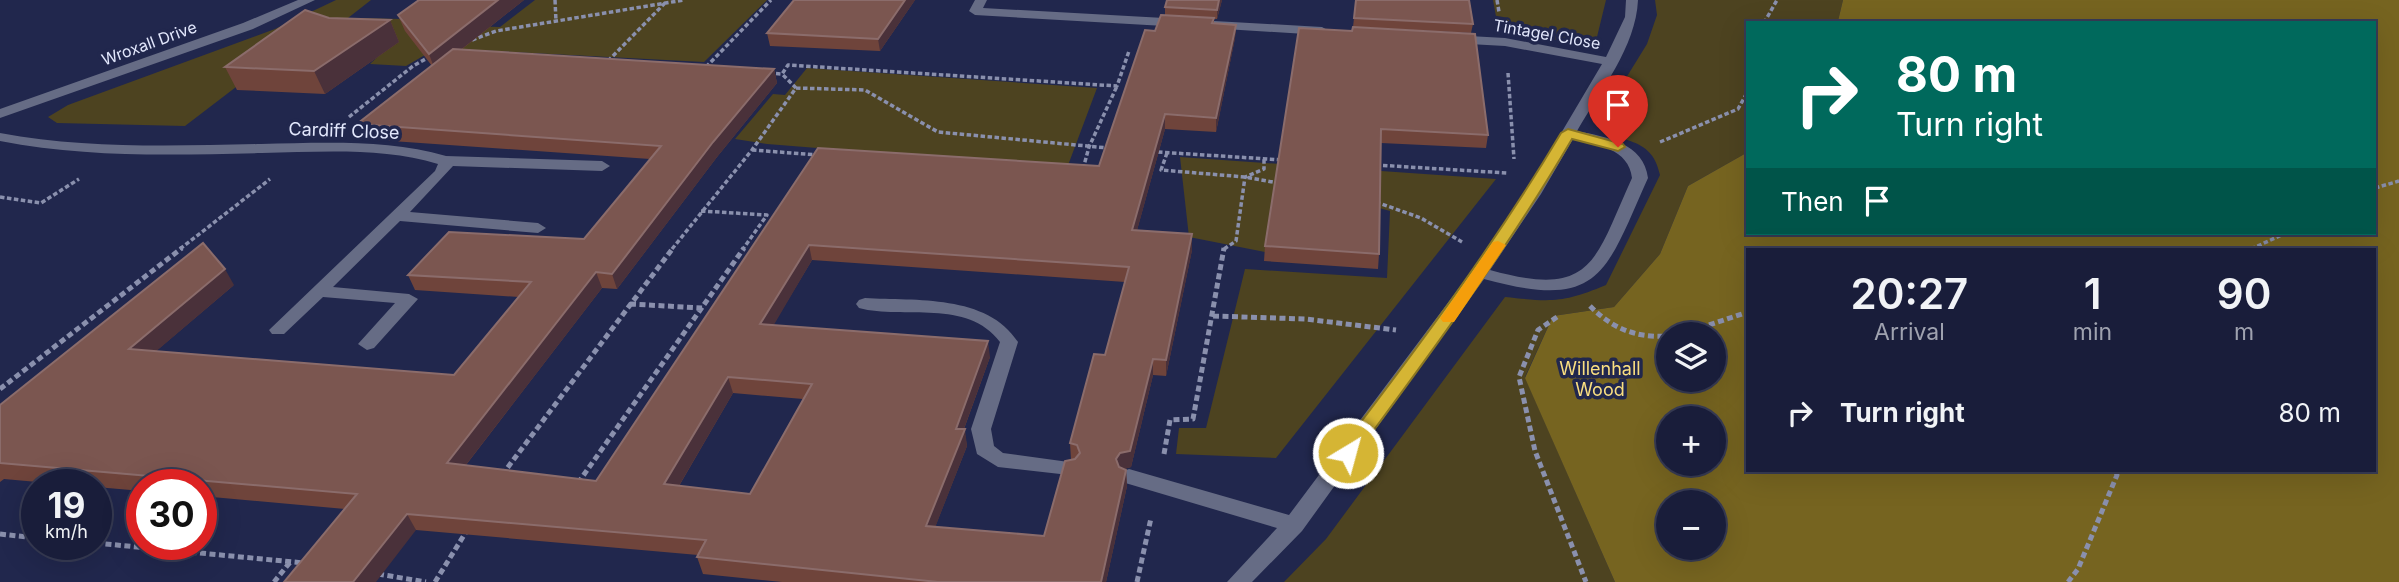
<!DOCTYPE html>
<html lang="en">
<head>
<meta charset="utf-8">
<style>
	body { margin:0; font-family:Inter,sans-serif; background:#262a45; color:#f1f3f6; height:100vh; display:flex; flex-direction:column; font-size:26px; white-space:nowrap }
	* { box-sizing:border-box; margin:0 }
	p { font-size:23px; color:#9fa2af }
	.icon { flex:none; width:38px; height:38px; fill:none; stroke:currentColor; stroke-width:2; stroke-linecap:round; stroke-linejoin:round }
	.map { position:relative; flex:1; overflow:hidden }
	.side { position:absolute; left:1746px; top:248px; width:630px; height:224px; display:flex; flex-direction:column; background:#191d3a; border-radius:0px; box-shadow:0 7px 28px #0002,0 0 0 2px #373b54 }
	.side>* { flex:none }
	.hud { position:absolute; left:1746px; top:21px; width:630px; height:214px; border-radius:0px; box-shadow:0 7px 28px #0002,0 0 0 2px #373b54; background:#00695c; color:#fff; overflow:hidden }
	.buttons { position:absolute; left:1656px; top:322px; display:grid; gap:14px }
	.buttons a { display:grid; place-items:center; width:70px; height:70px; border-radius:50%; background:#191d3a; box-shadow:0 7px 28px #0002,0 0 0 2px #373b54; font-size:35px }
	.speed { position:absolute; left:21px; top:469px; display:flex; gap:14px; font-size:35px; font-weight:700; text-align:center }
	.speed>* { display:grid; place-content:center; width:91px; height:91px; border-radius:50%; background:#191d3a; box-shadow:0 7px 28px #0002,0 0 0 2px #373b54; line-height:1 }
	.speed small { font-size:18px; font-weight:400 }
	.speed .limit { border:10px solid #d22; background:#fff; color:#111 }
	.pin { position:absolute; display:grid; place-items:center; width:60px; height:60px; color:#fff; margin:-72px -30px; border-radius:50% 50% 50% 0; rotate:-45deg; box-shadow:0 0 7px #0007 }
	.pin .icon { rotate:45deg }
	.me { position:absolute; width:77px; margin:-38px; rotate:37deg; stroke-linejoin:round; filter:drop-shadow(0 0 5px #0008) }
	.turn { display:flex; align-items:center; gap:24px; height:147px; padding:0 35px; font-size:32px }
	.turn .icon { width:91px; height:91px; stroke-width:2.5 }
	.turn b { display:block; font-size:49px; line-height:60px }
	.then { display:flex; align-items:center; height:66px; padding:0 35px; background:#0003; gap:14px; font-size:26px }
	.eta { display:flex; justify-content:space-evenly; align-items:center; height:119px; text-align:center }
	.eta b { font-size:42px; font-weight:600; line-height:49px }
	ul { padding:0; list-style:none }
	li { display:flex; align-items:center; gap:21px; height:91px; padding:0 35px }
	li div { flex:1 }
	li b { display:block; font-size:26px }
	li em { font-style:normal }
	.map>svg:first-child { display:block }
	.green { fill:#4d4320 }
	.forest { fill:#766420; fill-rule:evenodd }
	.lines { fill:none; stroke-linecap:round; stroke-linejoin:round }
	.path-far1 { stroke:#8a90ad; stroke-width:3.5; stroke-dasharray:4.5 2.5; stroke-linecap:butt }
	.path { stroke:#8a90ad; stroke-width:5; stroke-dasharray:6 3.5; stroke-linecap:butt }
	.minor { fill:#666c85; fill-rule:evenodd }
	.wall { fill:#6f443b; fill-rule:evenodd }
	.shaded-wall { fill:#4a313a }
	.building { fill:#7b5650; stroke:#8b6c6b; stroke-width:2; fill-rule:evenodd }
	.route { fill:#d5b534; stroke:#8a7622; stroke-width:2 }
	.slow { fill:#f59e0b }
	.labels { text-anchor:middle; stroke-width:7; stroke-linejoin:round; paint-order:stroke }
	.far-street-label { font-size:16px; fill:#e2e7fc; stroke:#21274d }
	.street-label { font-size:18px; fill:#e2e7fc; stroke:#21274d }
	.park-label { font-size:18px; fill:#fadf81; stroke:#21274d }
</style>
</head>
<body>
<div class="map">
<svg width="2399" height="582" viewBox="0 0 2399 582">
	<rect width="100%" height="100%" fill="#21274d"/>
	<path class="green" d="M336,0H371L348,18L405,19L407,24L500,27L535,0H767L704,62L437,48L406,66L370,64L394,41L265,65L185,126L57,123L48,117L68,105L275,29Z
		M1493,0H1606L1596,41H1566L1499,33Z
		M1655,0H1843L1838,21L1843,23H1748V152L1688,186L1660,254L1614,307L1553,316L1525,377L1615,582H1284L1326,539L1505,297C1552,302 1563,303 1606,285L1660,175C1652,134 1618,145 1597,125L1647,44L1657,15Z
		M807,68L1097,88L1067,168L767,144L735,139L773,94L785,95Z
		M1180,157L1496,179L1276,458L1176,454L1179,428H1206L1245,269L1387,278L1390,211L1379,208L1265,252L1189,237Z"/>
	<path class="forest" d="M1843,0H2399V582H1615L1525,378L1553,316L1614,307L1660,254L1688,186L1748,152V233H2375V23H1843L1838,21ZM1748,250H2375V471H1748ZM1668,334H1713V380H1668ZM1668,418H1713V464H1668ZM1668,502H1713V548H1668Z"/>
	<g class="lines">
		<path class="path-far1" d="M555,0L556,21
			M1497,0L1499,12
			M1764,23L1777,0
			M472,40L496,31L684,0
			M608,61L665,3
			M706,67L771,0
			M769,73L782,74L788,65L1117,86L1129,51
			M1508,73L1514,159
			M796,88L865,90L938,132L1108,148
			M349,117L413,66L431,56
			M1660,142L1738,109L1748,91
			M752,150L818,155
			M1158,152L1283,160
			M1167,153L1161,170L1245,177L1278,183
			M1376,165L1507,173
			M1083,169L1089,147L1117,86
			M2375,188L2399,181
			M0,197L41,203L79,179
			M1376,202L1421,218L1462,242
			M701,211L767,215L743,249
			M180,249L270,179
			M672,249L752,150L796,88L782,74
			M1224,249L1236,241L1245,177L1264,169V158
			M2251,249L2286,233"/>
		<path class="path" d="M2250,250L2255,248
			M630,304L702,308
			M1590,306C1613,329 1636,338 1668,336
			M1213,316L1305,319L1396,330
			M1557,317L1538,330L1519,377L1535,451L1586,582
			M1682,334L1748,312
			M0,389L182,248
			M1164,454L1170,420L1193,419L1224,248
			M502,475L673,248
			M578,483L744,248
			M0,534L37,538
			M96,543L304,563
			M378,574L426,582
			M274,582L291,561
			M435,582L466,532
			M1137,582L1151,518
			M2068,582L2078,569L2117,475L2115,471"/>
		<path class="minor" d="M298,0H315L253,29L0,118V109L243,23Z
			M975,0H987L983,8L1182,19L1188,23L1182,27L975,15L969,11Z
			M1626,0H1638C1636,47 1600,91 1577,131C1606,137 1644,143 1648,178C1605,274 1601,311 1484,279L1302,531L1252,582H1227L1277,528L1122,482L1119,477L1122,472L1129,469L1289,515L1474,268L1525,194L1602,64L1505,46L1451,43L1444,39L1451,35L1505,38L1606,57L1625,17ZM1573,139C1597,144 1629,149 1632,178C1594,261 1594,299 1490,270L1541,194Z
			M1214,21L1322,27L1329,31L1322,35L1209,28L1208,25Z
			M0,133C86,149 173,146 261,144C321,143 387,139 446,156L602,161L610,166L602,171L453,166L410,212L538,223L546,228L538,233L400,221L333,287L409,294L418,299L374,348L367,350L358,344L395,303L323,297L284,334H272L269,330L435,171L438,164C383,147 319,152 262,153C174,155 87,158 0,141Z
			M865,298C916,301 987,294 1018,342L991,429L994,446L1003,453L1076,463L1079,468L1076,473L1069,475L998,467L977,454L971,429L1000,342C967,298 904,320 859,308L856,304L859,300Z"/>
	</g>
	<path class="wall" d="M524,0L461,50L774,69L777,83L717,157L617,289L602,288L466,465L596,481L818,148L1099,166L1155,31L1165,15V7L1222,0L1217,19H1214V23L1236,25L1235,38L1216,132L1165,129L1137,230L1192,234V250L1166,376L1153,375L1131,467L1124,469L1126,470L1127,486L1106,582H782L703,574L697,557L698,555L416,530L345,509L201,496V485H142V491L96,487V485H71L4,479L0,482V405L234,285L156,351L454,375L519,297L415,290L408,275L584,239L650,159L363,139L357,124L432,66L405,31L398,15ZM812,260L1125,282L1105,355L1070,443L1071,460L1044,536L935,527L967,446L964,429L990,357L773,325ZM733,393L803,399L750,494L679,486Z
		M915,0L880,51L770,46L767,33Z
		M1356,0L1473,24L1471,33L1353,27Z
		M329,18L390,20L399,42L325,94L237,90L225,67Z
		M1299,28L1488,135L1486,148L1381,143L1379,254L1378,269L1264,261L1265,246Z"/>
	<path class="shaded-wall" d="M498,0H524L435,70L429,54Z
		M905,0H915L880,51L878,39Z
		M1219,0H1222L1217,19V10Z
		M390,20L399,42L325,94L314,71Z
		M1236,25L1235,38L1216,132V118Z
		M774,69L777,83L717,157L617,289L612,274L713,142Z
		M1165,114V129L1133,245L1132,230Z
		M1192,234V250L1166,376V360Z
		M809,245L812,260L765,340L760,324Z
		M225,269L234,285L140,365L129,349Z
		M596,272L602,288L455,479L447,463Z
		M988,341L990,357L958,445L956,429Z
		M1153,359V375L1131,467L1121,470L1117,476L1116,459Z
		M728,377L733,393L670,501L664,484Z
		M965,429L967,446L929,543L926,526Z
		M1126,470L1127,486L1106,582H1101Z
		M407,514L416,530L376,582H353Z"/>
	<path class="building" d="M419,0H498L429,54L398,15Z
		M794,0H905L878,39L767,33Z
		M1167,0H1219L1217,10L1165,7Z
		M1356,0H1469L1473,24L1354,18Z
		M305,10L329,18L390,20L314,71L225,67Z
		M1161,15L1214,18L1212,23L1236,25L1216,118L1165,114L1132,230L1192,234L1166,360L1153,359L1130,451L1120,453L1116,459L1119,467L1126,470L1101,582H938L697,557L706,540L407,514L353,582H284L357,494L0,463V405L203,243L225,269L129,349L454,375L531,282L408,275L449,232L584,239L661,146L357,124L453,49L774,69L713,142L612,274L596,272L447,463L596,481L818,148L1099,166L1145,30L1155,31ZM809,245L1129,267L1105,355L1094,354L1070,443L1077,445L1080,453L1075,459L1065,461L1044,536L926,526L965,429H956L988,341L760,324ZM728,377L812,384L750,494L664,484Z
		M1353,27L1475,34L1488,135L1381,129L1379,254L1265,246L1299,28L1352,31Z"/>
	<path class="route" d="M1568,129L1623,144L1625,147L1618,151L1572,139C1507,250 1431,353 1354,457H1341L1339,453L1341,448C1419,346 1495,244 1561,133Z"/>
	<path class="slow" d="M1498,241L1506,245L1454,322H1443L1440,318L1443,314L1493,242Z"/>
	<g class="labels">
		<g class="far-street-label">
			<text transform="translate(1547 34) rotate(10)" y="6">Tintagel Close</text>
			<text transform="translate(149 43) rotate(-20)" y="6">Wroxall Drive</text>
		</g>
		<g class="street-label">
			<text transform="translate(344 131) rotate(2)" y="6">Cardiff Close</text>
		</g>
		<g class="park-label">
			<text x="1600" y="375">Willenhall<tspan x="1600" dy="21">Wood</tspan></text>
		</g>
	</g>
</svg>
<div class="buttons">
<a><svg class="icon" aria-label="layers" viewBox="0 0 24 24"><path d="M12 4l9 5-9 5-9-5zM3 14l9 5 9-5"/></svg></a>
<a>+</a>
<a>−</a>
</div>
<div class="speed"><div>19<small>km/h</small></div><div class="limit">30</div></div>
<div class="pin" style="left:1618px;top:147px;background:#d93025"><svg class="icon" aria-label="arrive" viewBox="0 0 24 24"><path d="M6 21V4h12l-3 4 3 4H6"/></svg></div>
<svg class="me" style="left:1348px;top:453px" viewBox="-20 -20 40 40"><circle r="17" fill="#d5b534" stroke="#fff" stroke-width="3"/><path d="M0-11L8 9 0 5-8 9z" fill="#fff"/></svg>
<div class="hud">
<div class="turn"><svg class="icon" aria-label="right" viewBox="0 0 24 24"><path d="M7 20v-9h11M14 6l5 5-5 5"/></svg><div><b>80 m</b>Turn right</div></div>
<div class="then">Then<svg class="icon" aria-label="arrive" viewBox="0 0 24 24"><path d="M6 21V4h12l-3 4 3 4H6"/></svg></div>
</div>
<section class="side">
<div class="eta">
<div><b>20:27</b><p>Arrival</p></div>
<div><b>1</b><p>min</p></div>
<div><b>90</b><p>m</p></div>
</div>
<ul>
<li><svg class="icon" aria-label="right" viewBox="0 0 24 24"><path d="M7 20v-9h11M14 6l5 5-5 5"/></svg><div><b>Turn right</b></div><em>80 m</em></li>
</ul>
</section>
</div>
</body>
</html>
